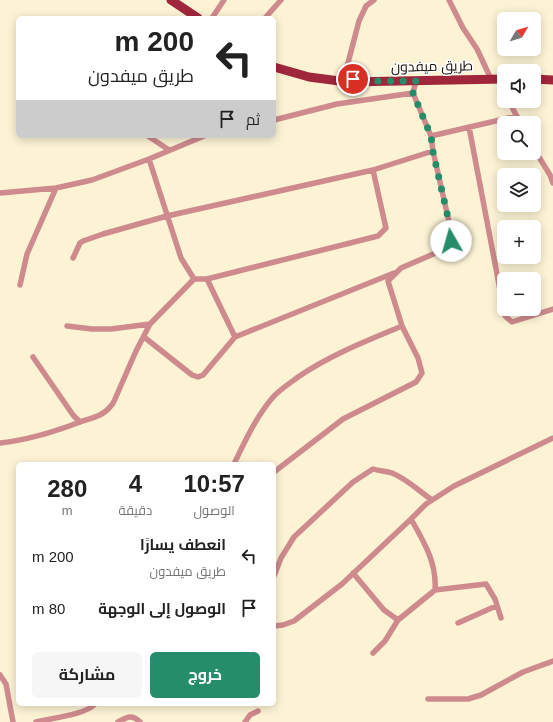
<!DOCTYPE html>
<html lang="ar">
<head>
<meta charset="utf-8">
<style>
	body { margin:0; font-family:Arial,Cairo,sans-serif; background:#f6f6f6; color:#222; direction:rtl; height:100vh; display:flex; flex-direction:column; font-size:15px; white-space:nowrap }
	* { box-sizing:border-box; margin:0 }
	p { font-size:13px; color:#767676 }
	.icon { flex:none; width:22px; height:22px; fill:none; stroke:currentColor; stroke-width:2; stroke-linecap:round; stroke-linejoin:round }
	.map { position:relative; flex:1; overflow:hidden; direction:ltr }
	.panel { position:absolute; left:16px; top:462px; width:260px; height:244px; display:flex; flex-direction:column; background:#fff; border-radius:6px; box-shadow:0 2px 10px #0003; direction:rtl }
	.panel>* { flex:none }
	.hud { position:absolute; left:16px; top:16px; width:260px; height:122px; border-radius:6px; box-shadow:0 2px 10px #0003; direction:rtl; background:#fff; color:#222; overflow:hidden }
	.needle { width:26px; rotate:52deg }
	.buttons { position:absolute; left:497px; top:12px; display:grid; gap:8px }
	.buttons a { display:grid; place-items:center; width:44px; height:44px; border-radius:6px; background:#fff; box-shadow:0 2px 10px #0003; font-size:20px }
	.pin { position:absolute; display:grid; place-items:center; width:34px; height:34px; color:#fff; margin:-17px; border:2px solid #fff; border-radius:50%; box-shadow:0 1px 4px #0007 }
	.me { position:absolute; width:44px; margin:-22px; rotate:353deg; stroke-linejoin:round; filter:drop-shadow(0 0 3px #0008) }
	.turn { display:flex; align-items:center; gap:14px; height:84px; padding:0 16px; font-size:18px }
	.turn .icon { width:52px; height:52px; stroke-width:2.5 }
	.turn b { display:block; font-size:28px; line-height:34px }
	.then { display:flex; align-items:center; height:38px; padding:0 16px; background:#0003; gap:8px; font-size:15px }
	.eta { display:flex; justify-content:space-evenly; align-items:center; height:68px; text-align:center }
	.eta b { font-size:24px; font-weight:700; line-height:28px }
	.primary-button { display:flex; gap:8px; margin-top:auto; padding:8px 16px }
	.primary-button a { flex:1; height:46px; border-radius:6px; background:#258d69; color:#fff; font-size:16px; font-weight:700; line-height:46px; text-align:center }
	.primary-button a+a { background:#f6f6f6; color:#222 }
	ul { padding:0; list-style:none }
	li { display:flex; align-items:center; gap:12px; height:52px; padding:0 16px }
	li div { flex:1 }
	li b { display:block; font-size:15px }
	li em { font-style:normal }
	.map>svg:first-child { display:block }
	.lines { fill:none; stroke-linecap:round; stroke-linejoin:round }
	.minor { stroke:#ce8a8d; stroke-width:5.5 }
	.primary { stroke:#a0263b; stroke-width:9 }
	.route { stroke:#258d69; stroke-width:7; stroke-dasharray:0 12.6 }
	.labels { text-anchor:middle; stroke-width:3; stroke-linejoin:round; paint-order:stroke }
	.street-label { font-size:14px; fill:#110e05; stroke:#fff }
</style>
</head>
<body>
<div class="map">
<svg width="553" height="722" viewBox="0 0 553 722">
	<rect width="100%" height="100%" fill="#fcf3d5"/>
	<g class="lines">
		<path class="minor" d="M449,0L463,28L477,49L491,79
			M212,18L224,0
			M265,18L281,0
			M344,78L359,21L366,6L374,0
			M498,79L504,91
			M416,81L413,93L431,136
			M509,101L520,123
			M274,120L337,104L413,93
			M469,127L505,316L512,322L553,309
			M148,136L169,150
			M534,149L550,175L553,183
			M149,159L181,258L194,279
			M373,170L433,151
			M0,193L56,188
			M207,279L235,337L394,273
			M20,285L27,254L56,188L92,180L149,159L204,136
			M67,326L92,329H111L150,324L194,279H207L378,236L386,228L385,224L373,170L167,216L103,234L83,241L80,243L73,258
			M144,337L192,375L198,377L203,375L235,337
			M33,357L73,415L80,422
			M0,443C28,440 54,432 80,422C91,418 103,416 110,407C112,405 114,402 115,399L136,351L150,324
			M234,464C245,441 257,415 274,396C281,389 290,383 298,377C330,355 366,341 402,326
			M274,472L343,419L416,382L422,373L418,358L402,326L388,281L401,268L445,249C450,245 451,241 452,235L433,151L431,136L517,116
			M353,573L384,610L398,620L435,590C437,563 424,542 411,519
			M274,576L281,558L294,537L353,482L373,469C379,471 386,471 392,473C407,479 419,491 432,500
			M435,590L486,584L495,599L501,618
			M458,623L496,606
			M274,626L283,625L294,621L342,584L411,519L426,504L454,486L553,438
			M373,653L385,641L398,620
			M0,675L6,684L13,722
			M428,699H468L481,695L523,672L553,661
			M36,722C52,718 85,715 95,704
			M118,722C127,717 132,714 140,722
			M245,722L250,715L258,711"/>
		<path class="primary" d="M171,0L198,18
			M274,67L309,77L347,82L504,79
			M534,79L553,80"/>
	</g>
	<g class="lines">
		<path class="route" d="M353,79L361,81H416L413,93L431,136L433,152L452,235L451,241"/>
	</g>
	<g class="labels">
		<g class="street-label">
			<text transform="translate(432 66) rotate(-1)" y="5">طريق ميفدون</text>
		</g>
	</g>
</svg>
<div class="buttons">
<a><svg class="needle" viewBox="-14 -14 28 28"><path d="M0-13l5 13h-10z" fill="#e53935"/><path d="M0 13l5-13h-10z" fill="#767676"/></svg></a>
<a><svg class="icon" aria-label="sound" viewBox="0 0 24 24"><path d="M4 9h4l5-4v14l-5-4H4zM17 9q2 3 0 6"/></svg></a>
<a><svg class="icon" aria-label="search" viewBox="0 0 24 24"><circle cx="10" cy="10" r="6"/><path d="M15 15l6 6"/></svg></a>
<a><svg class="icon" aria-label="layers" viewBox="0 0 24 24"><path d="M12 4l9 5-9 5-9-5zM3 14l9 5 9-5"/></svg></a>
<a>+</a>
<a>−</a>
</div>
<div class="pin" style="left:353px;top:79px;background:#d93025"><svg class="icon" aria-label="arrive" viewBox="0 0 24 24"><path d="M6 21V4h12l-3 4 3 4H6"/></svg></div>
<svg class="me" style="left:451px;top:241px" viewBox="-20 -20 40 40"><circle r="19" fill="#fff"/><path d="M0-13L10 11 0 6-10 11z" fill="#258d69"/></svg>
<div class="hud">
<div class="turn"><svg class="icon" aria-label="left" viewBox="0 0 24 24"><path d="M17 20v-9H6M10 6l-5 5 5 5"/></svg><div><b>200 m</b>طريق ميفدون</div></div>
<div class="then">ثم<svg class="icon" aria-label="arrive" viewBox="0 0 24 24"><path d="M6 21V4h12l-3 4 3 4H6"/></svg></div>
</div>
<section class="panel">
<div class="eta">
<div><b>10:57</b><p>الوصول</p></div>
<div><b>4</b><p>دقيقة</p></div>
<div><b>280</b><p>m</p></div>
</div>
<ul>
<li><svg class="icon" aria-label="left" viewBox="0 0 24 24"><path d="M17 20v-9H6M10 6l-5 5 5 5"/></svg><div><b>انعطف يسارًا</b><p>طريق ميفدون</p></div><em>200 m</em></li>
<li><svg class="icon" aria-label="arrive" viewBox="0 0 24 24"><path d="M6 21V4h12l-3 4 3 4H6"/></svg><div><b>الوصول إلى الوجهة</b></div><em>80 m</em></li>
</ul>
<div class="primary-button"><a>خروج</a><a>مشاركة</a></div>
</section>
</div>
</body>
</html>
